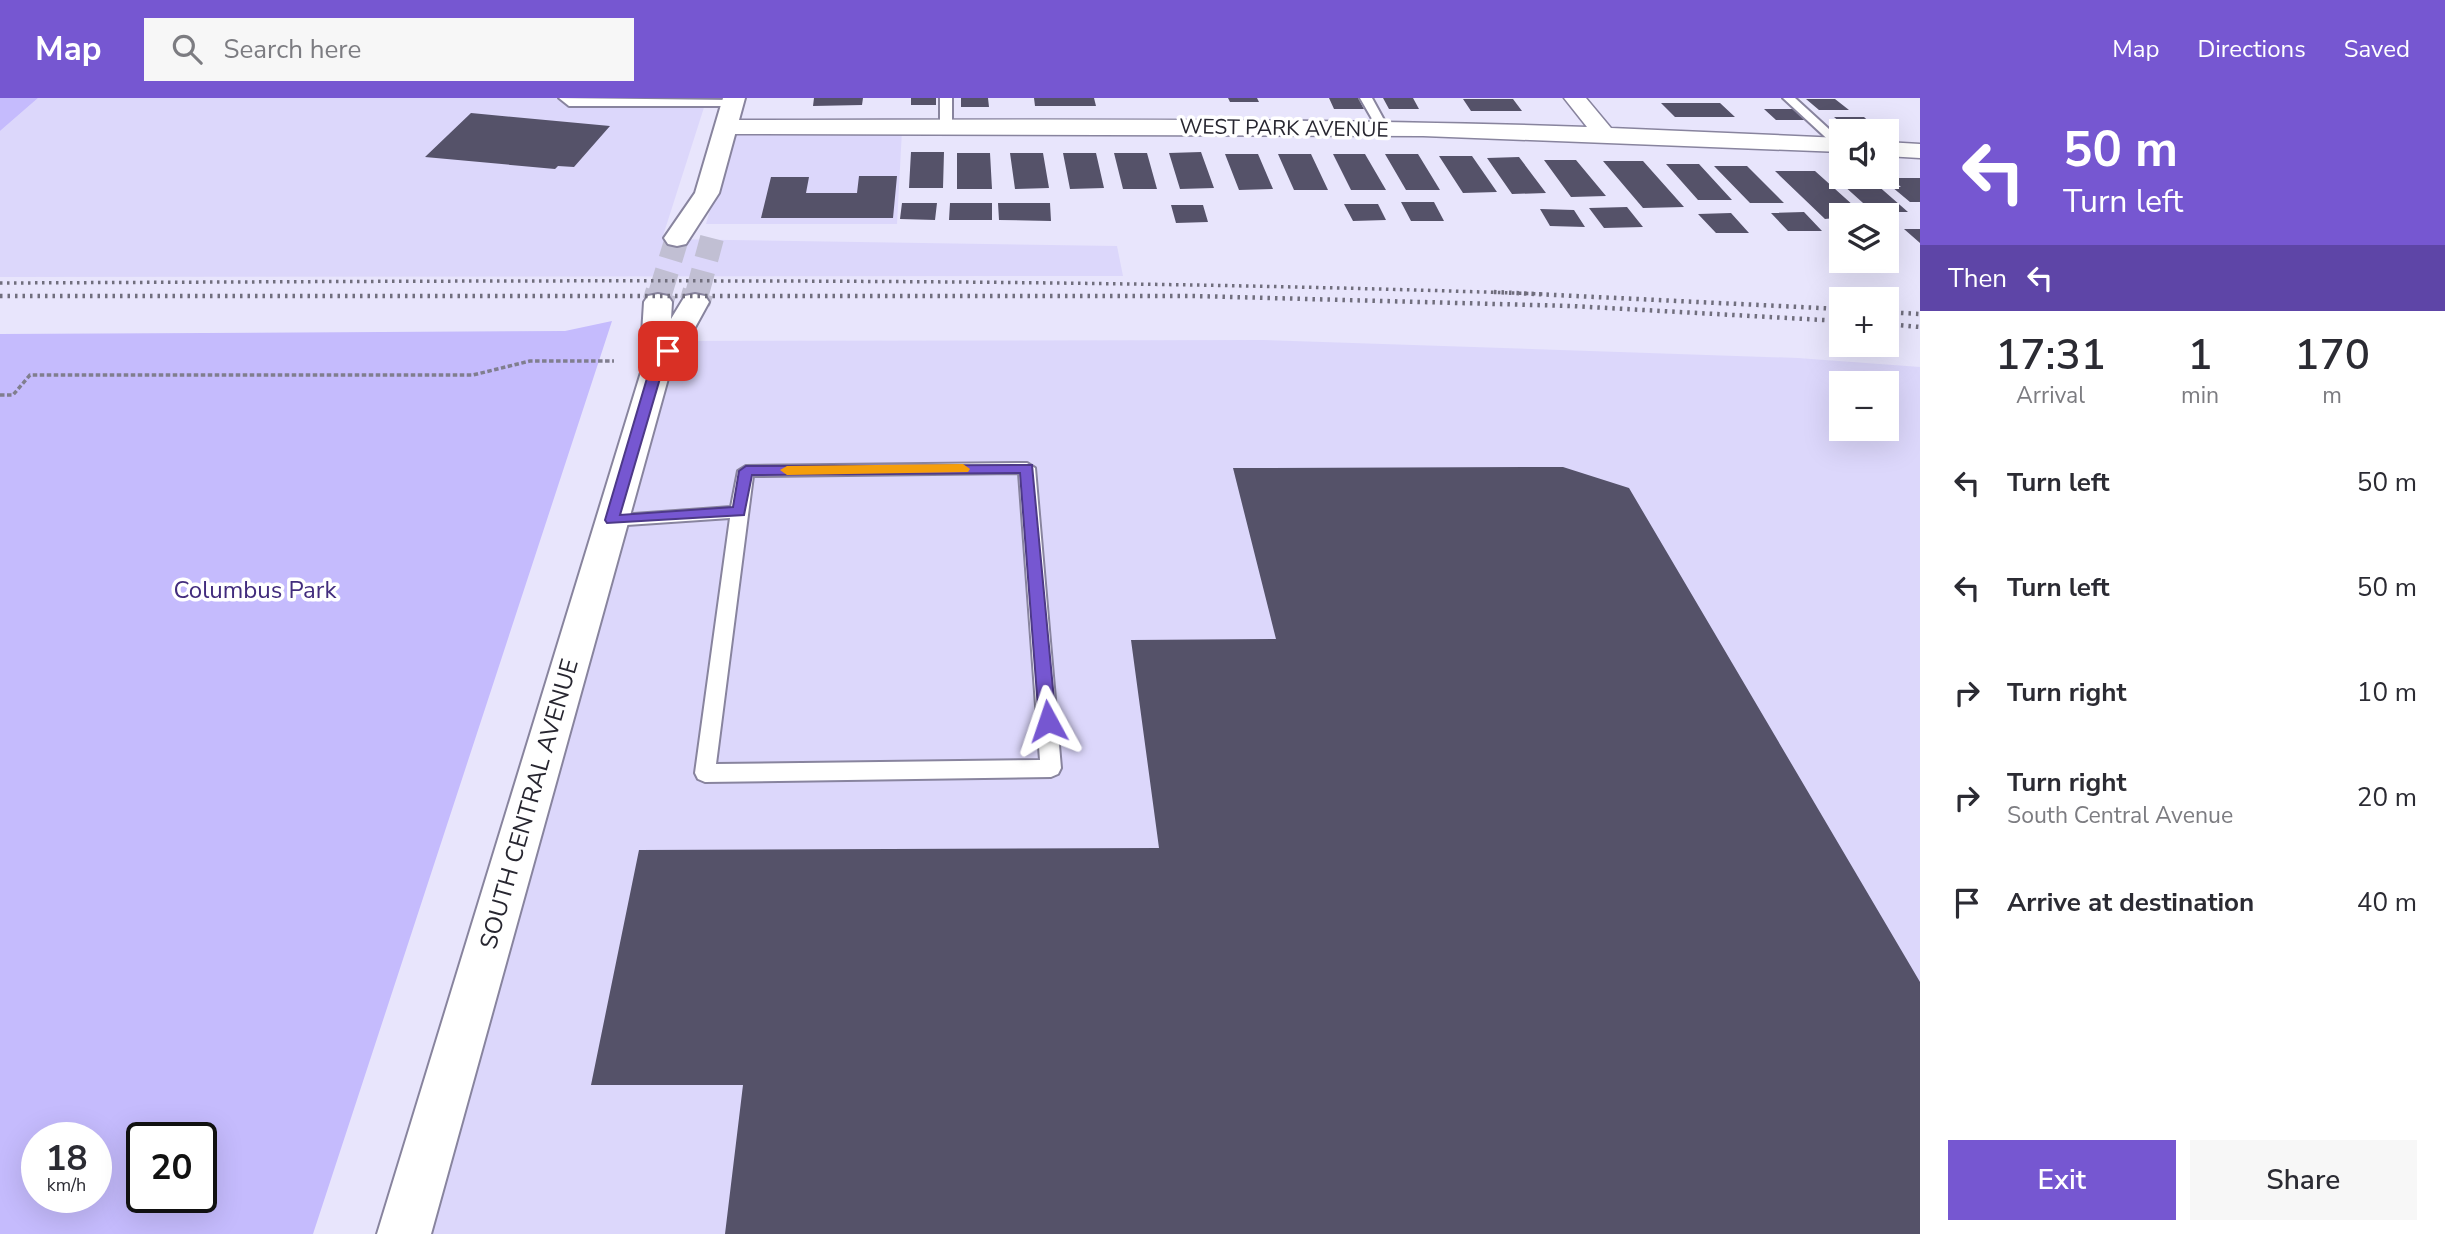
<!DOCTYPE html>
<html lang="en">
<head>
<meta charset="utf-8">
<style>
	body { margin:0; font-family:"Nunito Sans",sans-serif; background:#f7f7f7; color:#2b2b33; height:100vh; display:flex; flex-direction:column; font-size:26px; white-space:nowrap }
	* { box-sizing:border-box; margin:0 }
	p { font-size:23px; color:#7c7c81 }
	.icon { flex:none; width:38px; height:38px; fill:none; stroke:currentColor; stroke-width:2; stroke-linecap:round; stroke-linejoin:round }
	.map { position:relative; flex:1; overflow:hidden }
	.details { display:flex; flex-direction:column; background:#fff; width:525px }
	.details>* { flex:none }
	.top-card { background:#7657d1; color:#fff; overflow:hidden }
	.fabs { position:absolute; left:1829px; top:21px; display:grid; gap:14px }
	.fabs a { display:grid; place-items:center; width:70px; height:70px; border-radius:0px; background:#fff; box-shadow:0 7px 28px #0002; font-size:35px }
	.speed { position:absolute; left:21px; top:1024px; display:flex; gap:14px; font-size:35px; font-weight:700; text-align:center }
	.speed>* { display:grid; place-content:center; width:91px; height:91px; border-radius:50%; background:#fff; box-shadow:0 7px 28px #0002; line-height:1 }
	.speed small { font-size:18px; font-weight:400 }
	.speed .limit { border:4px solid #111; border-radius:10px; background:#fff; color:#111 }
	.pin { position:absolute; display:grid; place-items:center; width:60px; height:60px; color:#fff; margin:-30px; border-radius:14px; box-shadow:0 4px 10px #0006 }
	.me { position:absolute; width:77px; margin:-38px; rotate:355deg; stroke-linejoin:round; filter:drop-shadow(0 0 5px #0008) }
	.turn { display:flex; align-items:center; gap:24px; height:147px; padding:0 28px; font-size:32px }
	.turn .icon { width:91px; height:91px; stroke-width:2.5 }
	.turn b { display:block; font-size:49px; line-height:60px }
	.then { display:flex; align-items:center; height:66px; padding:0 28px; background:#0003; gap:14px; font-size:26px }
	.eta { display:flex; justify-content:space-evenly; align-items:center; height:119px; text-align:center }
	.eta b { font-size:42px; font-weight:600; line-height:49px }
	.cta { display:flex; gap:14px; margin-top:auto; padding:14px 28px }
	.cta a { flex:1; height:80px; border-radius:0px; background:#7657d1; color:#fff; font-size:28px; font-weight:600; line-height:80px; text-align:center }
	.cta a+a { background:#f7f7f7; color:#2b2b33 }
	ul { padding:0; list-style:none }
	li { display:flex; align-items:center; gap:21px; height:105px; padding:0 28px }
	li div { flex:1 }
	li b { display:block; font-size:26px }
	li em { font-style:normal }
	header { display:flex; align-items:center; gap:42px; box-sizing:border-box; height:98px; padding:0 35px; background:#7657d1; color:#fff }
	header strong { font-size:33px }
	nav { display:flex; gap:38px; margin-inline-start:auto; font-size:24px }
	.search { width:490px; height:63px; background:#f7f7f7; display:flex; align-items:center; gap:18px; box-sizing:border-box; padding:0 24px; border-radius:0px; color:#7c7c81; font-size:26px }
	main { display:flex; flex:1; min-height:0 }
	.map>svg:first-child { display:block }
	.built { fill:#dcd7fb; fill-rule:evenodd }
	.green { fill:#c5bbfd; fill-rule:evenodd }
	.building { fill:#555269 }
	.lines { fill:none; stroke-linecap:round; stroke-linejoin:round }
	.secondary-tunnel-far1 { stroke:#c1bfd3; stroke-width:24; stroke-dasharray:24 12; stroke-linecap:butt }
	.secondary-tunnel { stroke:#c1bfd3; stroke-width:31; stroke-dasharray:31 16; stroke-linecap:butt }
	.lane-casing { stroke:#88849e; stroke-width:4 }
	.street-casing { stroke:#88849e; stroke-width:3 }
	.secondary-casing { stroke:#88849e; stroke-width:4 }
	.path { stroke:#807e8e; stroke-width:3.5; stroke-dasharray:4.5 2.5; stroke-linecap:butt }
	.lane { fill:#fff; fill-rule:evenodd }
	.street { fill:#fff; fill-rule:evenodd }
	.secondary { fill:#fff; fill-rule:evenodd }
	.rail-far1 { stroke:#706e7d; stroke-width:3.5; stroke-dasharray:2.5 4.5; stroke-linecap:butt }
	.rail { stroke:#706e7d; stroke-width:4.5; stroke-dasharray:2.5 5; stroke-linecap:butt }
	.route { fill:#7657d1; stroke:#4d3988; stroke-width:2 }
	.slow { fill:#f59e0b }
	.labels { text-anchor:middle; stroke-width:7; stroke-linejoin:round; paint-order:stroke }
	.far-street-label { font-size:21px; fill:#272630; stroke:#fff }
	.park-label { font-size:24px; fill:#422c7d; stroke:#fff }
	.street-label { font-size:24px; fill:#272630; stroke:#fff }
</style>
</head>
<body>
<header>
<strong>Map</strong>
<div class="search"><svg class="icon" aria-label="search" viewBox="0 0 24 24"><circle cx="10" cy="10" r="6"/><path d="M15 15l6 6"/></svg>Search here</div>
<nav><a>Map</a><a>Directions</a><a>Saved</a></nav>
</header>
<main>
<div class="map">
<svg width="1920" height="1136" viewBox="0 0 1920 1136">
	<rect width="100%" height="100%" fill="#e8e5fc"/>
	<path class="built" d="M38,0H707L662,141L1117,148L1123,178L0,179V33Z
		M902,32L897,126H706L732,34Z
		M1263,242L1798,260L1920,269V1136H425L675,243ZM1841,285H1886V331H1841Z"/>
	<path class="green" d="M0,0H38L0,33Z
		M612,223L313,1136H0V236L565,233ZM37,1040H96V1099H37ZM142,1040H201V1099H142Z"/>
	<path class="building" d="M814,0H863L862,7L813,8Z
		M911,0H936V7H911Z
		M961,0H988L989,9H961Z
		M1034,0H1094L1096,8H1035Z
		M1228,0H1257L1259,4H1230Z
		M1329,0H1358L1364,11H1334Z
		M1383,0H1413L1419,11H1389Z
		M1463,1H1513L1522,13H1471Z
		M1806,1H1835L1849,12H1819Z
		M1661,5H1720L1735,19H1675Z
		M1764,11H1794L1806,22H1776Z
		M471,15L610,28L574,69L558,68L555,71L425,59Z
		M1834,19H1864L1877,31L1847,30Z
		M911,54H944L943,90H909Z
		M1201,54L1214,90L1180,91L1169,55Z
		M957,55H990L992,91H957Z
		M1010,55H1043L1049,90L1015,91Z
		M1063,55H1096L1104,90L1070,91Z
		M1114,55H1147L1157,91H1123Z
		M1225,56H1258L1273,91L1239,92Z
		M1278,56H1311L1328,92H1294Z
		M1333,56H1365L1386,92H1351Z
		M1385,56H1418L1440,92H1406Z
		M1439,58H1472L1497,94L1463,95Z
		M1519,59L1546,95L1512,96L1487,60Z
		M1544,62H1576L1606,98L1571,99Z
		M1603,63H1643L1684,109L1643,110Z
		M1666,66H1699L1732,102H1698Z
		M1714,68H1747L1784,105H1750Z
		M1775,73H1815L1864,117L1825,121Z
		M1832,77L1868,79L1908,114H1873Z
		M859,78H897L893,120H761L771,79H809L806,95H857Z
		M1890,80H1920V104H1910L1892,89H1901Z
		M1401,104H1434L1444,123H1411Z
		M902,105H937L935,122L900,121Z
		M950,105H992V122H949Z
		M998,105H1050L1051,123L999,122Z
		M1344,106H1378L1386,122L1353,123Z
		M1171,107H1203L1208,124L1176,125Z
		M1627,109L1643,129L1604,130L1589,110Z
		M1540,111L1574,112L1585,129L1550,128Z
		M1804,114L1822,133H1788L1771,115Z
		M1731,115L1749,135H1716L1698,116Z
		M1904,131H1920V145Z
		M1563,369L1629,390L1920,884V1136H725L743,987H591L639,752L1159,750L1131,542L1276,541L1233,370Z"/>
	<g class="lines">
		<path class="secondary-tunnel-far1" d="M660,196L677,140
			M697,196L712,140"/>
		<path class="secondary-tunnel" d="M658,204L661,194
			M695,204L698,194"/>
		<defs>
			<path id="lane" d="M559,0L733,2L739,5L733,8H569Z
				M940,0H952V28L946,31L940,28Z
				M1360,0H1372L1389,31L1387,33H1379Z
				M1783,0H1795L1841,42V50L1836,49Z
				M1027,365L1035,370L1061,670L1058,676L1051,679L705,684L698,681L695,675L730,420L612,428L603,422L606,418L731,409L738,373L746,368ZM1019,375L1040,662L716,666L753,378Z"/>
			<path id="street" d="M1564,0H1586L1611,30L1841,40V54L1423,38L726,36L718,34L715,29L718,24L726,22C1013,22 1300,19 1587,29Z
				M1886,44L1920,46V60L1886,58Z"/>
			<path id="secondary" d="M723,0H745L719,95L686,146L677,148L668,146L664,140L695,95Z
				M658,196L668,198L672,204L671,221L685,198L695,196L705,198L709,204L669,277L431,1136H377L642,271L640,268L644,204L648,198Z"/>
		</defs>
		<use href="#lane" class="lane-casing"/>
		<use href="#street" class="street-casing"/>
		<use href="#secondary" class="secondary-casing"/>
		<path class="path" d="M0,297H13L30,277H473L530,263H614"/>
		<use href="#lane" class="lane"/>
		<use href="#street" class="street"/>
		<use href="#secondary" class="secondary"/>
		<path class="rail-far1" d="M0,185C514,183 1029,178 1543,196"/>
		<path class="rail" d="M1494,194L1841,211
			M0,198H1194L1572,208L1841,223
			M1886,214L1920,216
			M1886,226L1920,229"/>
	</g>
	<path class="route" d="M668,249L674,253L661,277L620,417L733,409L739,373L746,368L1032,367L1056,623L1053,627H1042L1039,623L1020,375L752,377L744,417L607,425L605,422L648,277L664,250Z"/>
	<path class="slow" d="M963,366L970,371L968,374L787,377L780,372L787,368Z"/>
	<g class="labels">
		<g class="far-street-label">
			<text transform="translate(1284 30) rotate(1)" y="7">WEST PARK AVENUE</text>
		</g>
		<g class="park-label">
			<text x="255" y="500">Columbus Park</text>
		</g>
		<g class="street-label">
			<text transform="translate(529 706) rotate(-74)" y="8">SOUTH CENTRAL AVENUE</text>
		</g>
	</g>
</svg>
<div class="fabs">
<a><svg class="icon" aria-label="sound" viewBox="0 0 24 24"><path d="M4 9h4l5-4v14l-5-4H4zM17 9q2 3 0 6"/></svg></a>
<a><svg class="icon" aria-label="layers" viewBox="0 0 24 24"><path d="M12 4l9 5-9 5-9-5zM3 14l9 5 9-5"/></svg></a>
<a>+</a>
<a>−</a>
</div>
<div class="speed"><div>18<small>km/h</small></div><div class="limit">20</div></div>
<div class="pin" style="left:668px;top:253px;background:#d93025"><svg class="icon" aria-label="arrive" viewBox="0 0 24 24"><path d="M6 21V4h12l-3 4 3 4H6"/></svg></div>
<svg class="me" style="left:1048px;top:623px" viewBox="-20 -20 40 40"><path d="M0-17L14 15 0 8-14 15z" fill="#7657d1" stroke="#fff" stroke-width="4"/></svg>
</div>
<section class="details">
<div class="top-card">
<div class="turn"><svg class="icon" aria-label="left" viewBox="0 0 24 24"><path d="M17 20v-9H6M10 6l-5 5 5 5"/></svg><div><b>50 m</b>Turn left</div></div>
<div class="then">Then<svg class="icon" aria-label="left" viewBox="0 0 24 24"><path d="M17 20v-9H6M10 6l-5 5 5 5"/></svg></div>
</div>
<div class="eta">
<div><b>17:31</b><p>Arrival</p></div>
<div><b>1</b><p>min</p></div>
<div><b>170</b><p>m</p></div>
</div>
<ul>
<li><svg class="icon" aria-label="left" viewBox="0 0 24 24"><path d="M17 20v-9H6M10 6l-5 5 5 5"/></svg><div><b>Turn left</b></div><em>50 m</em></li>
<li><svg class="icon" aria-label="left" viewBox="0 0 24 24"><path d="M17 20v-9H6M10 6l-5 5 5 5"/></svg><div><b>Turn left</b></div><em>50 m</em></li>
<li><svg class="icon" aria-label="right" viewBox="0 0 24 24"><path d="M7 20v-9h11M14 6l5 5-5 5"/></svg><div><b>Turn right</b></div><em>10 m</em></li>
<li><svg class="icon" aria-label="right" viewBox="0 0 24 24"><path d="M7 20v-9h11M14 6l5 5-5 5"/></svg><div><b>Turn right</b><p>South Central Avenue</p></div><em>20 m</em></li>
<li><svg class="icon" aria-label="arrive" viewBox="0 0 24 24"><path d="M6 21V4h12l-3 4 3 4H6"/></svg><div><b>Arrive at destination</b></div><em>40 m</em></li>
</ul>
<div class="cta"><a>Exit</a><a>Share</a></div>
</section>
</main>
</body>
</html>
